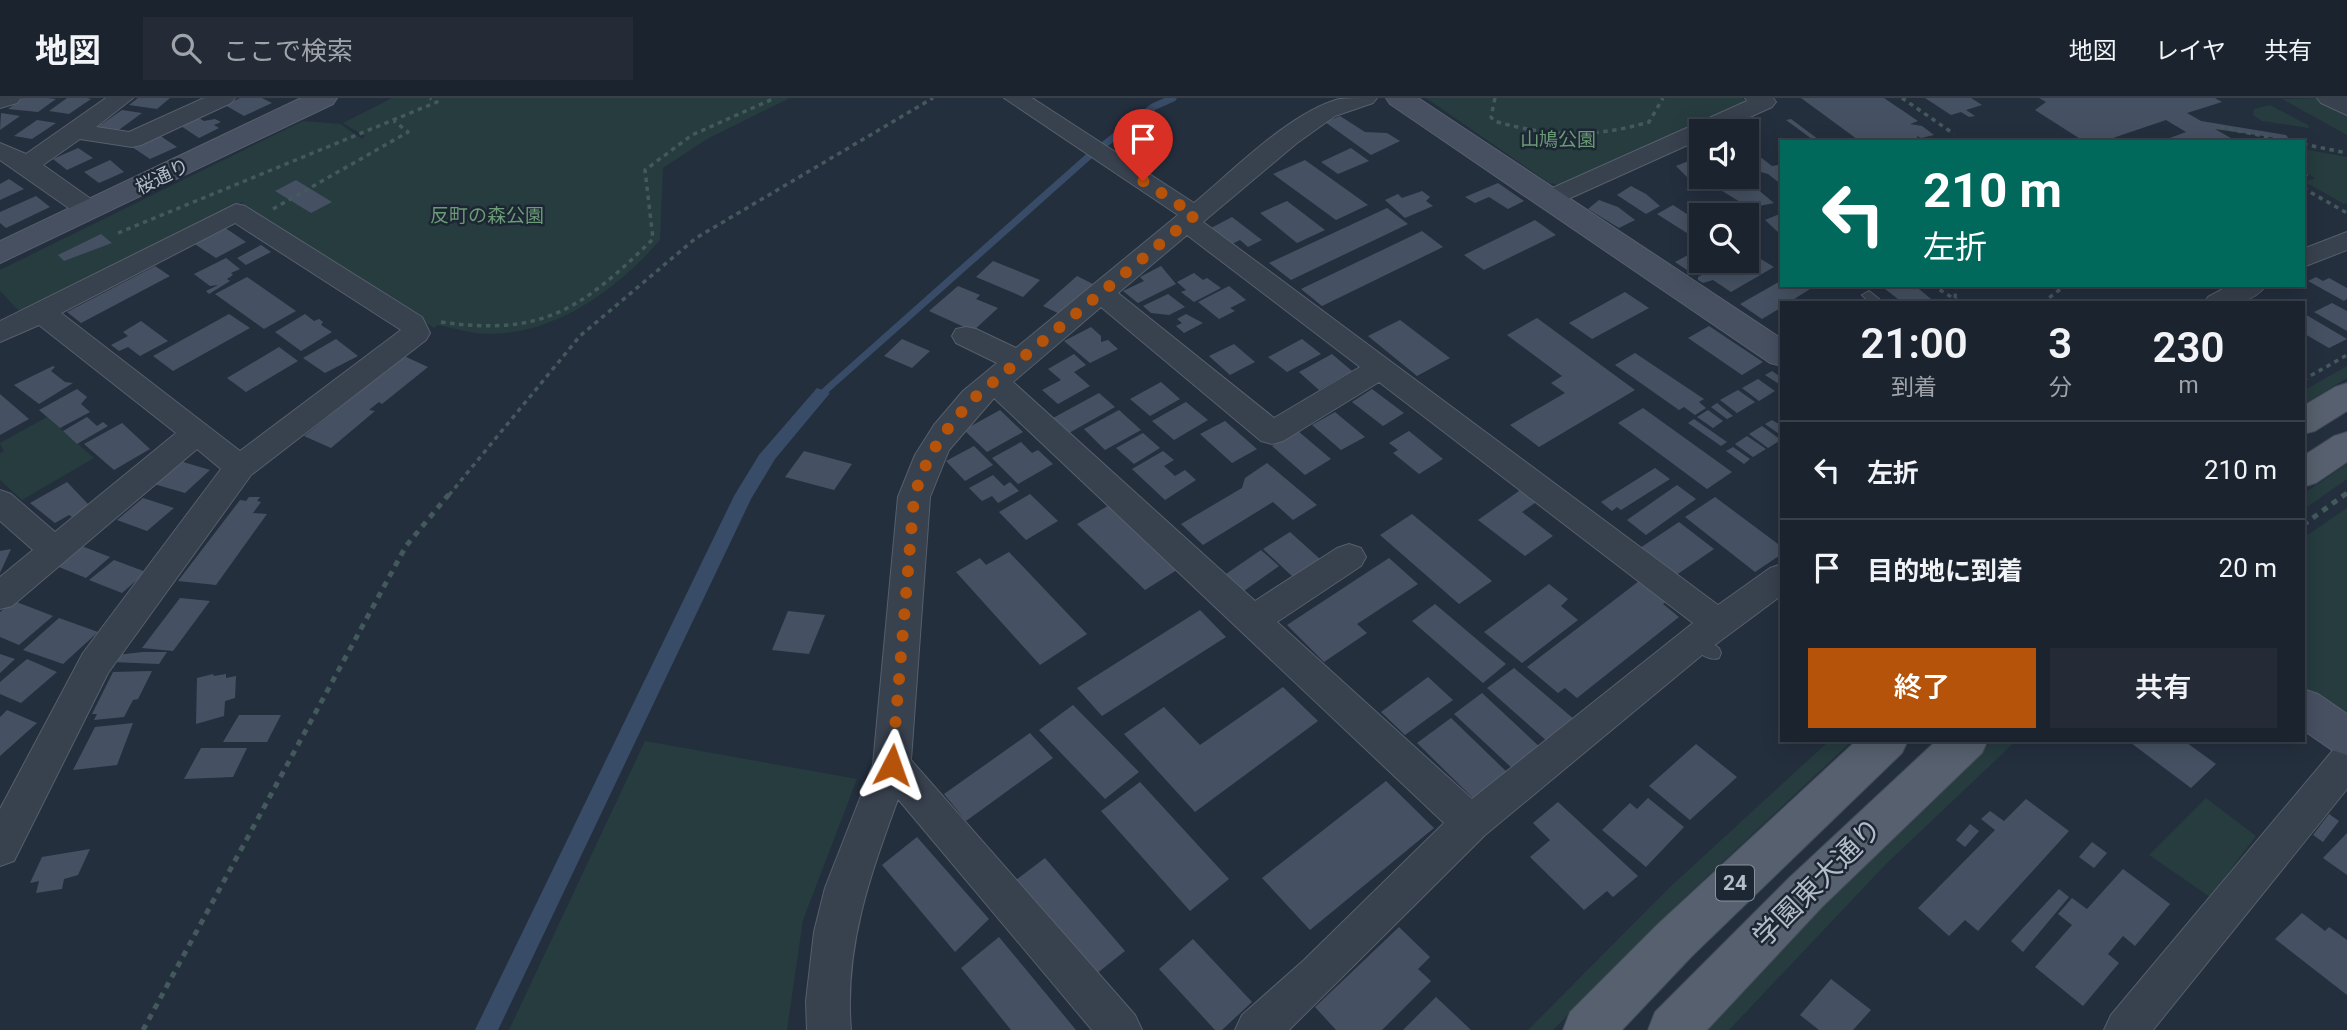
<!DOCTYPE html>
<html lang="ja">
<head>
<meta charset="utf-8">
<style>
	body { margin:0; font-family:Roboto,"Noto Sans JP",sans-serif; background:#242b36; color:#f1f3f6; height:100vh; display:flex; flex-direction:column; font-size:26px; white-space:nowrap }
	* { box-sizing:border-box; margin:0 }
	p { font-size:23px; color:#a0a4aa }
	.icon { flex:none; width:38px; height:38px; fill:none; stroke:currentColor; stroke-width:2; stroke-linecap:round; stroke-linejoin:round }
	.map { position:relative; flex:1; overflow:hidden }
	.sheet { position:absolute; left:1780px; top:203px; width:525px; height:441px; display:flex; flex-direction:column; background:#1b232e; border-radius:0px; box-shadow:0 4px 18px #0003,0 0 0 2px #39404a }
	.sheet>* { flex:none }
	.hud { position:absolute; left:1780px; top:42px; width:525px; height:147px; border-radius:0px; box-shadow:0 4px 18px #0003,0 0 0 2px #39404a; background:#00695c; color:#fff; overflow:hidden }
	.buttons { position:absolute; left:1689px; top:21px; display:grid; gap:14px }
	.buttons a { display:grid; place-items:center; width:70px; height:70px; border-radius:0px; background:#1b232e; box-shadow:0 4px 18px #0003,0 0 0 2px #39404a; font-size:35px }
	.pin { position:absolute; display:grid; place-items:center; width:60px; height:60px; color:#fff; margin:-72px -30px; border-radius:50% 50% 50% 0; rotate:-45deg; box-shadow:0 0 7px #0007 }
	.pin .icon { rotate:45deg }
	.me { position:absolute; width:77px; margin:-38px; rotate:4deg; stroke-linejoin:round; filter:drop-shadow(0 0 5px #0008) }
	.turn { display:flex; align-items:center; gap:24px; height:147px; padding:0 28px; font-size:32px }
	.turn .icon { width:91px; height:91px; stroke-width:2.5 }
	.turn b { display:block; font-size:49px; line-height:60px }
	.eta { display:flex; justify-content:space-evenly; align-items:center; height:119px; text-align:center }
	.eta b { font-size:42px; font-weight:600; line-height:49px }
	.action { display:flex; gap:14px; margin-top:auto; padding:14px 28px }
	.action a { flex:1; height:80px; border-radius:0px; background:#b45309; color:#fff; font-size:28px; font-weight:600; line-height:80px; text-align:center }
	.action a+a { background:#242b36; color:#f1f3f6 }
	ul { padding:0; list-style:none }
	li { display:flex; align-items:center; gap:21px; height:98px; padding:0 28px; border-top:2px solid #39404a }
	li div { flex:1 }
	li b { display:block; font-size:26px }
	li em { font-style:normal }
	header { display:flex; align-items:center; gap:42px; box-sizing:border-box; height:98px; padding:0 35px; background:#1b232e; border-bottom:2px solid #39404a }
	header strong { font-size:33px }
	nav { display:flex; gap:38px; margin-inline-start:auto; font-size:24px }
	.search { width:490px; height:63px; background:#242b36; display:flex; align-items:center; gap:18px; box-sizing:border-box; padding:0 24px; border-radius:0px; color:#a0a4aa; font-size:26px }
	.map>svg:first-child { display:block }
	.green { fill:#263c3f }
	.water { fill:#394c67 }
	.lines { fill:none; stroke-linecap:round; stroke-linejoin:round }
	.stream { stroke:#394c67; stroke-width:7 }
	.building { fill:#455162 }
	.lane-casing { stroke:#565f6c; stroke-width:2 }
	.street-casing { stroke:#565f6c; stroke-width:2 }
	.secondary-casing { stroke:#565f6c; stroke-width:2 }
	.primary-casing { stroke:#414a57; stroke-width:2 }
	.path-far1 { stroke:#44595c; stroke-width:3.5; stroke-dasharray:4.5 4.5; stroke-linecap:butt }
	.path { stroke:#44595c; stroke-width:5; stroke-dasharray:6 6; stroke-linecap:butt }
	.lane { fill:#38414e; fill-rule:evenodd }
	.street { fill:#38414e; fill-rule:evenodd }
	.secondary { fill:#465061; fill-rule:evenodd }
	.primary { fill:#56606e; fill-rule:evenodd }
	.route { stroke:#b45309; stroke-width:12; stroke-dasharray:0 21.6 }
	.labels { text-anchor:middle; stroke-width:5; stroke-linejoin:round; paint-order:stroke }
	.far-park-label { font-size:19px; fill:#6b9a76; stroke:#1d2633 }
	.far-street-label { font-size:19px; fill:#b4bcc9; stroke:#1d2633 }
	.shield { fill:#1d2633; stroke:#878f9c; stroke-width:2 }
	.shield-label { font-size:21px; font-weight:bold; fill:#b4bcc9 }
	.near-street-label { font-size:28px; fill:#b4bcc9; stroke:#1d2633 }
</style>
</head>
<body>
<header>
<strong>地図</strong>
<div class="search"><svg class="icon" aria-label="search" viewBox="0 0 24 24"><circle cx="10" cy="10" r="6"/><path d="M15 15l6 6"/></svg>ここで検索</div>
<nav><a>地図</a><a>レイヤ</a><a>共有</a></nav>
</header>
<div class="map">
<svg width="2347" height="932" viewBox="0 0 2347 932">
	<rect width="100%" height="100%" fill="#242f3e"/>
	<path class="green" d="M392,0H790L707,41L663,70L660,142C618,190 559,235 491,236C473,236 456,231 438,227L434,230L241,106L244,103L23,217L0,193V172L303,23L340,26L362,41L365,38L343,25Z
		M1426,0H1743L1746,6L1560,87L1549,85Z
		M2317,0L2347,16V37L2282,1Z
		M2270,7L2308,27L2309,30L2262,23L2253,17L2254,11Z
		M2303,51L2347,59V105L2344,106L2305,84L2315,80L2303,73Z
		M2347,268V280L2303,307V293Z
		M47,319L94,360L22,402L0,382V355L4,353L0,345Z
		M2347,366V381L2303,412V396Z
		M2347,410V627L2303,598V440Z
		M1830,642H1853L1682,802L1553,932H1528L1669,790Z
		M1993,642H2017L1886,766L1729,932H1706L1873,756Z
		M645,643L857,681L803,822L787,932H509Z
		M2206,700L2256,738L2210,799L2149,757Z"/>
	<path class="water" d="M817,290L830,295L775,361L751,401L498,932H475L734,398L759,357Z"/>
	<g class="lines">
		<path class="stream" d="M817,300L1088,59L1153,9L1173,0"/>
	</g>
	<path class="building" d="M23,0H48L56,1L38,14L8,11Z
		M67,0H87L91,1L69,16L49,13Z
		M138,0H170L157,11L129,7Z
		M240,0H262L272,5L244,18L225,7Z
		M1801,0H1884L1918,23L1910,26L1922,28L1934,37L1921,40L1917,38L1918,44H1861Z
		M1925,0H1971L1982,7L1966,12L1975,18L1969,19L1961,14L1951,17Z
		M2039,0H2215L2222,4L2187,15L2201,23L2286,37L2290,42L2215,31L2238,44H2159L2186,34L2166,22L2113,40L2119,44H2085L2035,12L2046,4Z
		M122,12L142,15L116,34L96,30Z
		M1,15L20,18L0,32Z
		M1340,18L1365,34L1387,35L1400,43L1371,57L1325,24Z
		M199,20L204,23L215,21L221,24L214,27L219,30L199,40L181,28Z
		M1791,21L1822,44H1816L1786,22Z
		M37,22L56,25L32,41L14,38Z
		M159,37L177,49L150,61L132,49Z
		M1746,48L1772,68L1782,66V87L1768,76L1746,70Z
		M78,50L93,60L67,72L53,61Z
		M1351,50L1369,63L1338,76L1321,64Z
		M1696,60L1701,63V79H1721L1725,83L1743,79L1774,105L1750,110L1714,88L1694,86L1676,68Z
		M110,62L124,74L99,85L84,74Z
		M1305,62L1368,107L1336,122L1273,76Z
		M9,81L24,91L0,102V86Z
		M296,82L332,104L311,115L275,93Z
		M1498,85L1524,103L1508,111L1489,99L1475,105L1465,99Z
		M1631,88L1646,96L1660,108L1646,116L1617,97Z
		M1422,93L1430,99L1426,103L1433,108L1405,120L1385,102L1398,96L1402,100Z
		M36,98L50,109L6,130L0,125V114Z
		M1599,102L1618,109L1635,122L1619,130L1588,111Z
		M1287,103L1325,132L1297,145L1260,115Z
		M1673,107L1701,125V144L1657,116Z
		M1387,110L1408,126L1291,182L1269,165Z
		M1782,115V138L1765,122Z
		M1232,119L1262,142L1248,149L1240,142L1232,146L1211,130Z
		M1535,122L1556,137L1484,172L1464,157Z
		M224,129L246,144L216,160L193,145Z
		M1422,133L1443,149L1322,208L1301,191Z
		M101,136L112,145L64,163L58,157Z
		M261,147L271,154L246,167L237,160Z
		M1701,150V163H1717L1693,176L1675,164Z
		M1746,152L1774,169L1731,194L1713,182L1703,185L1698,182V179L1726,163H1746Z
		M226,160L240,171L231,175L233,177L227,181L230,183L209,196L206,193L218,187L210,188L194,176Z
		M993,163L1040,182L1023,199L976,179Z
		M155,168L170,178L81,225L67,214Z
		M1161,168L1176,186L1138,205L1123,193L1144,183L1140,179Z
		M1194,175L1203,182L1207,180L1221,190L1194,204L1181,194L1186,192L1177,184Z
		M1077,178L1097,188L1064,218L1043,208Z
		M247,179L296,213L264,231L215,196Z
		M2316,179L2323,183L2329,180L2347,190V201L2344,203L2308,183Z
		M1782,182V187H1804L1810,191L1788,205H1782V209L1762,221L1740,206Z
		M1880,187H1914L1936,205H1903Z
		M958,188L980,197L976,201L998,210L973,233L929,213Z
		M1229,188L1246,202L1230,210L1235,213L1219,221L1198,204Z
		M1625,194L1649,210L1592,241L1569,225Z
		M1168,196L1185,209L1169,217L1151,215L1143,208Z
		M2332,205L2347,213V233L2314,214Z
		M2303,215L2347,241L2329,250L2303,235Z
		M229,216L250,230L173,273L153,258Z
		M305,216L314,223L319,221L323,224L321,227L332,234L301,253L275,234Z
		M1186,216L1203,225L1184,235L1176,228L1182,225L1177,221Z
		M1537,220L1635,292L1539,349L1510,327L1565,295L1551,285L1562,278L1507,237Z
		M1400,222L1450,260L1417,278L1368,238Z
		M141,223L168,243L140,258L128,249L119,253L111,247L128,238L123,234Z
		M1709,228L1763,264L1742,277L1688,240Z
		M1091,229L1101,238V244L1108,242L1118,251L1090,265L1064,243Z
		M336,241L358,258L325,275L303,260Z
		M902,241L930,253L912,270L884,258Z
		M1302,241L1321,256L1287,274L1268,259Z
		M1234,246L1255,264L1230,277L1209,258Z
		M279,249L298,263L246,294L227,280Z
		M1635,255L1704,301L1699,304L1706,310L1695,317L1684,309L1679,312L1615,267Z
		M1074,256L1086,267L1074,274L1090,288L1058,306L1042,292L1061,282L1048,271Z
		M1332,256L1352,273L1319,292L1299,274Z
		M404,258L428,269L382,306L379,304L369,312L375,313L331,350L304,338Z
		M53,268L55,269L51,273L65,284L73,285L39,306L14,287Z
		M1772,273L1782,280V288L1765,277Z
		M1758,281L1775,293L1759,303L1742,290Z
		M1161,284L1180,301L1150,318L1130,301Z
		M77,291L87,299L81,306L90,314L60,330L39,312Z
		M1372,291L1404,315L1383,328L1352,304Z
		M1738,292L1755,304L1737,315L1720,302Z
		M1099,295L1115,309L1069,335L1053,320Z
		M0,296L29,321L0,337Z
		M1186,304L1208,322L1174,342L1152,323Z
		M1717,305L1733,318L1727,321L1711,309Z
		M1643,310L1732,374L1707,391L1618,325Z
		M1000,312L1023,334L987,354L964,332Z
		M1119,312L1141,332L1105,352L1084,331Z
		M1708,312L1723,323L1713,330L1697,319Z
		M1335,314L1365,339L1341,352L1312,327Z
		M87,319L97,328L103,324L108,328L77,346L63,333Z
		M1694,321L1727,344L1721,348L1688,325Z
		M1772,322L1782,328V338L1765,326Z
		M1225,323L1257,351L1232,365L1200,336Z
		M122,325L150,351L114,372L84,346Z
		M1762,328L1781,342L1768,350L1749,336Z
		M1298,333L1331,361L1305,377L1272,348Z
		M1409,333L1443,361L1419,376L1393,355L1398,352L1389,345Z
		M1143,335L1160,350L1134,366L1116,350Z
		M1747,338L1766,351L1753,359L1735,346Z
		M1021,344L1032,355L1038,352L1053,366L1018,386L992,360Z
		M974,348L993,367L965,383L946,363Z
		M1733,349L1750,361L1744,366L1726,353Z
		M804,353L852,366L834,392L785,379Z
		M1163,353L1174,362L1164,368L1175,378L1185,372L1196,382L1165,402L1132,371Z
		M180,363L210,372L185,395L154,386Z
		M1267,365L1317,407L1293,422L1273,404L1203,447L1181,426L1242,390L1245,380Z
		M1655,370L1670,381L1621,412L1617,409L1612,413L1601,404Z
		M993,377L1004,388L1010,384L1019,393L998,405L992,398L982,403L969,390Z
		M67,384L88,406L87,410L72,419L69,417L55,425L30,405Z
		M1677,387L1696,401L1646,437L1627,422Z
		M1526,388L1542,400L1522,414L1553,438L1525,458L1478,422Z
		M1030,396L1058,423L1026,442L999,414Z
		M249,399H260L257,403L261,404L253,415L267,416L216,487L178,483L240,402L246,403Z
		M1715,399L1782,449V456L1755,474L1685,419Z
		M143,400L174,410L147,433L117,422Z
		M1111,406L1180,470L1145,492L1077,426Z
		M1412,416L1492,483L1459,506L1380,437Z
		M1679,424L1714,451L1672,480L1637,452Z
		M1290,434L1320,461L1293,479L1263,451Z
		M79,447L110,459L86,480L54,467Z
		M11,451L0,475V453Z
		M1261,452L1279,468L1241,495L1223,478Z
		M1009,454L1087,536L1040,567L956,474L980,460L986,467Z
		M1389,460L1418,486L1357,526L1367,535L1324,564L1287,527Z
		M114,462L146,474L122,495L89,482Z
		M1643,480L1670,501L1663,506L1679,519L1577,600L1565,590L1558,595L1527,569Z
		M1549,486L1568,501L1561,508L1578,522L1522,565L1484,534Z
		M180,500L210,503L173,553L142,550Z
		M14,503L53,518L19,547L0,539V514Z
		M1435,506L1506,566L1483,585L1412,523Z
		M1200,512L1226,539L1102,618L1077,590Z
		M788,513L825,517L809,556L772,552Z
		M59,520L98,534L63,566L23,552Z
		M143,554H167L159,566L113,564L116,557Z
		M0,556L15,561L0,575Z
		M27,561L57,574L21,605L0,596V584Z
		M1514,570L1575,622L1548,644L1487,590Z
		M152,573L138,601L133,602L124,619L94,622L97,616H92L113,574Z
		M213,576L214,578L226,576V580L236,578L235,600L225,603L224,618L196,626L197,580Z
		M1428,579L1453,602L1405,637L1381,614Z
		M1283,589L1318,623L1195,714L1124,636L1164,609L1200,647Z
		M1482,595L1542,651L1514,672L1454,616Z
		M1073,607L1139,674L1105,701L1039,632Z
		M7,612L37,625L0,658V619Z
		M239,617H281L267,644H223Z
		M1451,620L1509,676L1475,702L1417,645Z
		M133,625L117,667L73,672L95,629Z
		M1030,635L1053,660L966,723L944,696Z
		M2127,642H2183L2216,666L2191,690Z
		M1696,646L1737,679L1690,722L1649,688Z
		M201,650H247L233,679L184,681Z
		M1386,683L1434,730L1310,832L1262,780Z
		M1140,684L1229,781L1190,813L1101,713Z
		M1648,700L1684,729L1646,769L1602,732L1630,705L1637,711Z
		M2026,701L2069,733L1978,833L1965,822L1949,838L1918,810L1995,732L1981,721L1990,713L2004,723Z
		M1558,704L1638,778L1613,799L1607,793L1584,812L1530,759L1550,742L1533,725Z
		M2329,716L2339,723L2323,744L2313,737Z
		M1970,726L1979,733L1965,749L1956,742Z
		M2347,735V777L2323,760Z
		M917,739L989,821L955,854L882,767Z
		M2092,744L2107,755L2094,770L2079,759Z
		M90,751L78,777L64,781L62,791L36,795L39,783L30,785L42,759Z
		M1045,760L1125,853L1091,880L1012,785Z
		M2123,771L2170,806L2135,848L2123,838L2108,856L2119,865L2083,908L2035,869L2072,827L2058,816L2072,800L2087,811Z
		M2059,791L2069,799L2023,854L2011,843Z
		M2302,815L2325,833L2329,829L2347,842V897L2275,841Z
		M1399,829L1430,859L1418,871L1431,883L1382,932H1336L1315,909Z
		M999,839L1076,932H1011L961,870Z
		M1193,841L1252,904L1222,932H1215L1159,871Z
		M1831,881L1871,912L1853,932H1819L1800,917Z
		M1436,899L1471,932H1403Z"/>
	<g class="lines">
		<defs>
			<path id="lane" d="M1869,193L1884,205H1870L1862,197Z
				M1696,535L1719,550L1721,555L1719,560C1708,564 1693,552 1688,542L1690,537Z"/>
			<path id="street" d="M0,0H21L17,5L0,10Z
				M106,0H133L96,29L129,34L204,0H235L231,5L141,47L132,49L80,41L43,67L98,106L102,112L98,118H80L0,62V45L26,56Z
				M1004,0H1032L1194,105C1234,72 1289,15 1339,1C1350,0 1365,0 1377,0L1373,5L1335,18L1297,45L1203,124L1718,507L1770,470L1782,466V497L1708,552L1485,737L1289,932H1235L1242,917L1304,862L1444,725L994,300L949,352L930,399L911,662L1135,917L1142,932H1092L898,701C870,778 844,849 851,932H807L806,903L814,834L825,790L873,667L898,399L915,357L934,327L963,293L997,265L956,245L952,238L956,231L966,229L976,231L1016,250L1178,117ZM1187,137L1360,269L1274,320L1118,195ZM1101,209L1261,343L1272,346L1283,343L1379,284L1693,525L1472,701L1277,524L1361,468L1366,459L1361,450L1349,446L1337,450L1255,503L1013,284Z
				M1745,0H1773L1776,4L1772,9L1719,33H1701V41L1557,106H1539L1535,101L1539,96L1747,3Z
				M2317,0H2347V17L2321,5Z
				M236,106L245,108L422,219L430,235L426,242L251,377L108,575L14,763L0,768V711L83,555L221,371L197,351L12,508L0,511V479L33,452L0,423V392L11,396L55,434L176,335L39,227L0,244V223ZM235,125L401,232L240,353L61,215Z
				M2347,134V152L2303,169V151Z
				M2230,187H2266C2252,208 2226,205 2204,205L2208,199Z
				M2347,647V691L2153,932H2104L2111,917L2334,651Z"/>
			<path id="secondary" d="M301,0H337L333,6L0,165V143Z
				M1386,0H1418L1782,241V268L1770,265L1390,6Z
				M2303,591L2318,596L2347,616V657L2332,652L2303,632Z"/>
			<path id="primary" d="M2347,285V313L2315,333L2303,336V308L2335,289Z
				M2347,334V364L2316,385L2303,389V358L2334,338Z
				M1857,642H1908L1902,655L1692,858L1622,932H1563L1570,914L1658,826Z
				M1937,642H1988L1982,655L1822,809L1707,932H1648L1655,914L1790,779Z"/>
		</defs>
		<use href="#lane" class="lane-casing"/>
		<use href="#street" class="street-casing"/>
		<use href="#secondary" class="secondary-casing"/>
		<use href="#primary" class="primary-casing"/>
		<path class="path-far1" d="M1495,0L1491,19L1494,23C1549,39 1594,40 1649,24L1663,0
			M1902,0L1954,36
			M2220,29L2292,44
			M2236,43L2247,44
			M2303,46L2347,55
			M2303,75L2306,77L2303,78
			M2303,90L2347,115
			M273,111L408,34L394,23
			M118,135L437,4L430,0
			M1932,187L1961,205
			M1955,200L1956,187
			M2042,205L2066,187
			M441,224C543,239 583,210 653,141L645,72L692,37L775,0
			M2303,282L2347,257
			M449,397L580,238L696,140L933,0
			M2345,397L2347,395"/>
		<path class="path" d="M2303,427L2347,395
			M143,932L406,448L450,395"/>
		<use href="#lane" class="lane"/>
		<use href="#street" class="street"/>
		<use href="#secondary" class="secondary"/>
		<use href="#primary" class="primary"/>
	</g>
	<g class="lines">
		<path class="route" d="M892,667L914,399C928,354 943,334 974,300L1195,117L1143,83"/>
	</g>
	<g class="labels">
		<g class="far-park-label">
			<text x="1558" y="48">山鳩公園</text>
			<text x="487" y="124">反町の森公園</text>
		</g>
		<g class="far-street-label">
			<text transform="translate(162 78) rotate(-26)" y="7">桜通り</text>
		</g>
		<rect class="shield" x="1716" y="767.5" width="38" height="35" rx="5"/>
		<g class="shield-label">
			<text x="1735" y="792">24</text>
		</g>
		<g class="near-street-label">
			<text transform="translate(1817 784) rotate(-45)" y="10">学園東大通り</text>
		</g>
	</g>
</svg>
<div class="buttons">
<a><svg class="icon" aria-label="sound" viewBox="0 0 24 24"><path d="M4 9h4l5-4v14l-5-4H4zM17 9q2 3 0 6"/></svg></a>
<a><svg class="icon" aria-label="search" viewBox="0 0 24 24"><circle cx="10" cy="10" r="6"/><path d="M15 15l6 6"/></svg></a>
</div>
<div class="pin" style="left:1143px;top:83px;background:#d93025"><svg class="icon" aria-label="arrive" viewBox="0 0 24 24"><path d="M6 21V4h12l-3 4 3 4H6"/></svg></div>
<svg class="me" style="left:892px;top:667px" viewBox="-20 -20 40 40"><path d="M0-17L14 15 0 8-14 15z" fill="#b45309" stroke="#fff" stroke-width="4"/></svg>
<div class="hud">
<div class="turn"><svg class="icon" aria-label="left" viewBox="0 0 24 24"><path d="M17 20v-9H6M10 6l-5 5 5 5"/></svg><div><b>210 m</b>左折</div></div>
</div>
<section class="sheet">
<div class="eta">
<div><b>21:00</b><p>到着</p></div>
<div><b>3</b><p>分</p></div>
<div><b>230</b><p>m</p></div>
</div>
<ul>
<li><svg class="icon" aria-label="left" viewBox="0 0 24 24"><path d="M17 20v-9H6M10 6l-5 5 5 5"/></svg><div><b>左折</b></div><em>210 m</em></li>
<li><svg class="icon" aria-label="arrive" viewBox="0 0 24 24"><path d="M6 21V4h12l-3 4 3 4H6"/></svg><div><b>目的地に到着</b></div><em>20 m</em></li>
</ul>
<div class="action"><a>終了</a><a>共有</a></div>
</section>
</div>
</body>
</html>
